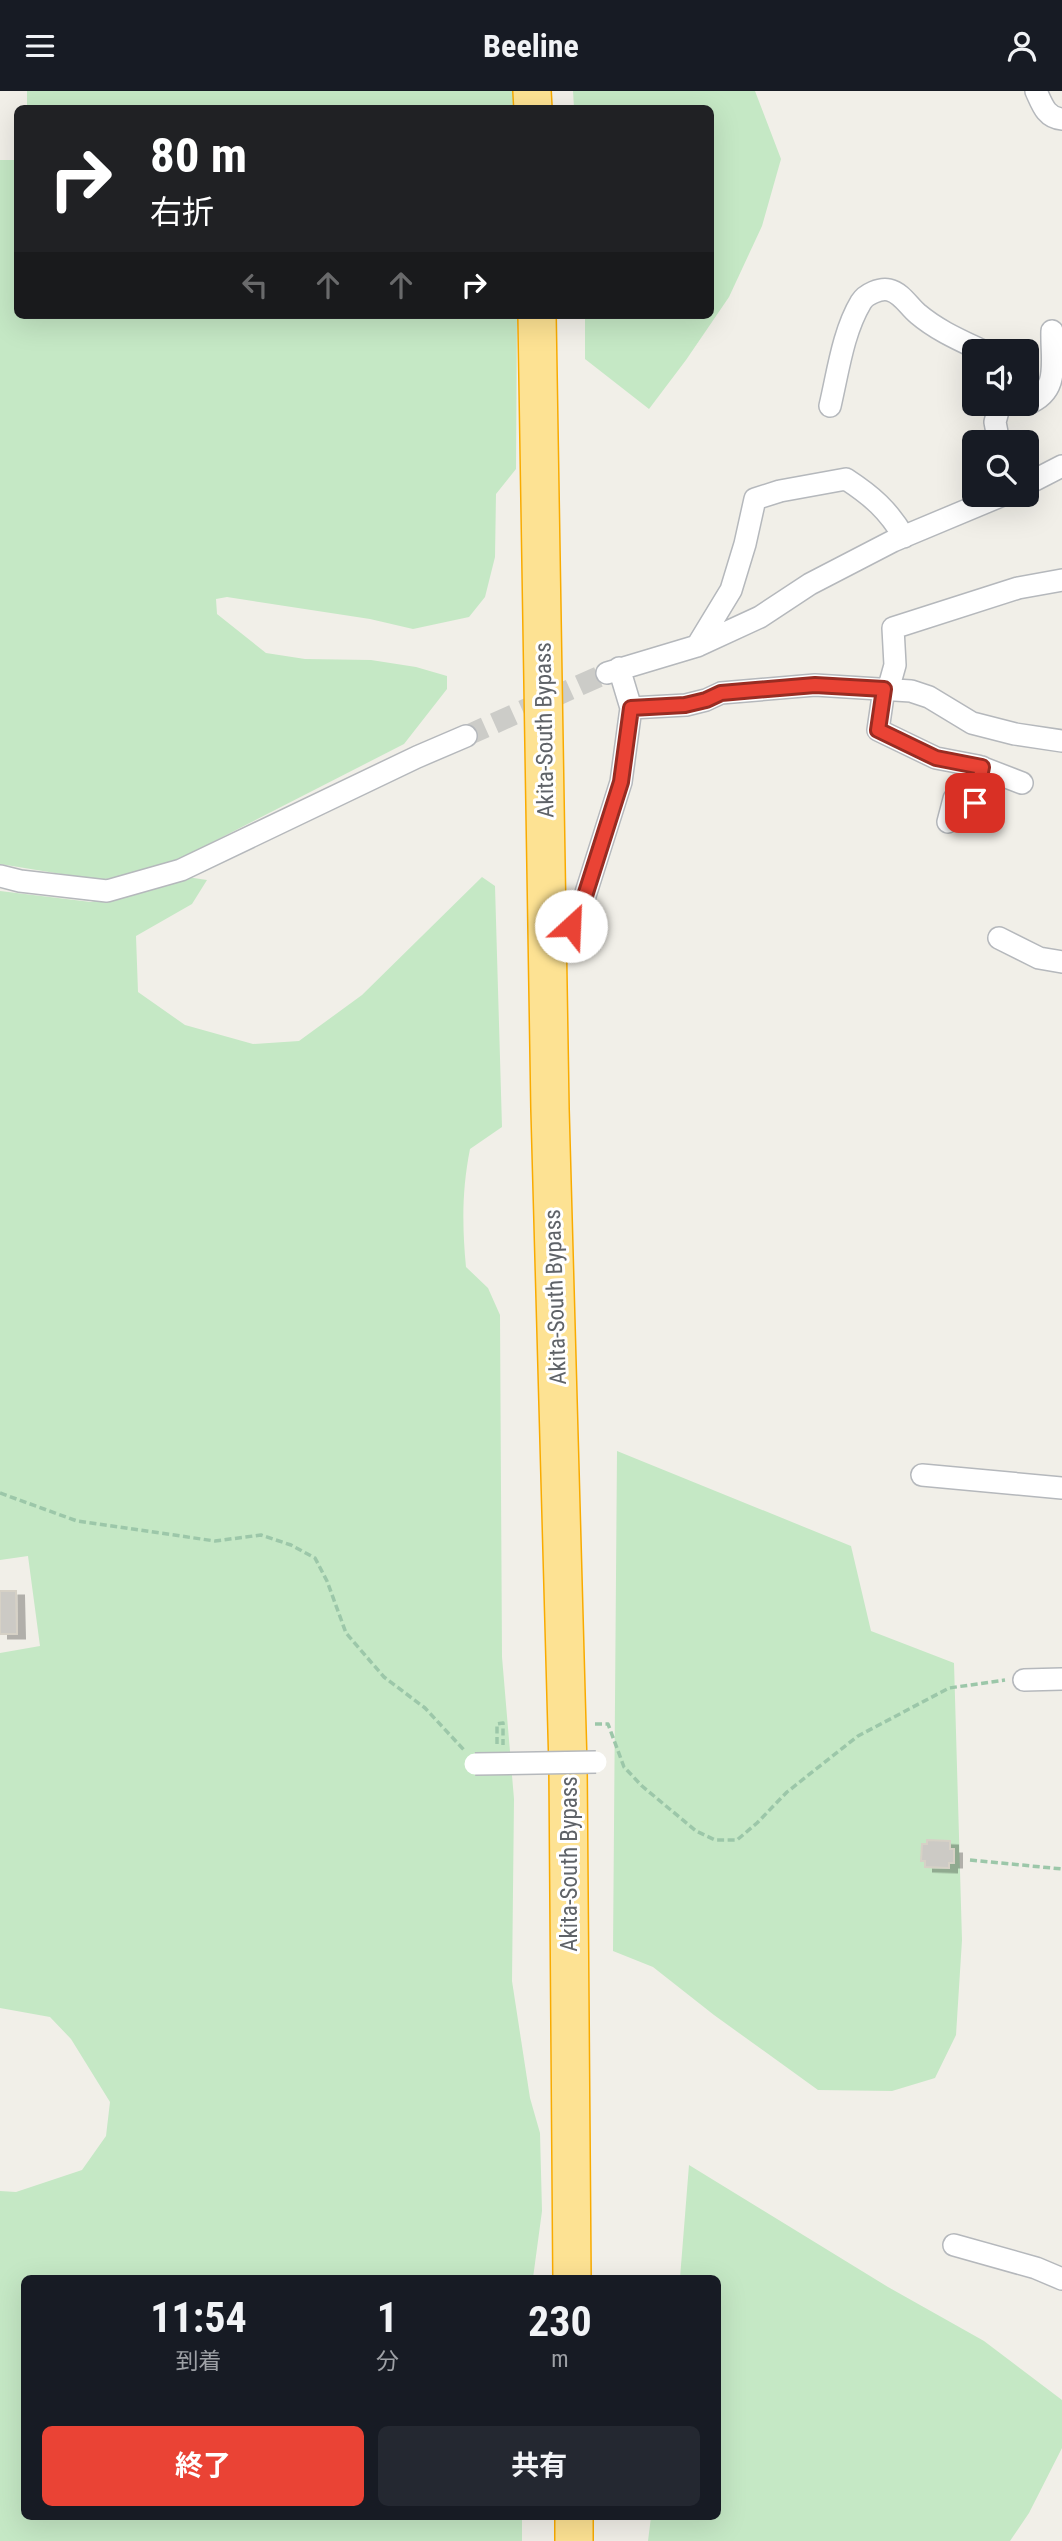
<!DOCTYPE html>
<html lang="ja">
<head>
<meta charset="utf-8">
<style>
	body { margin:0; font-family:"Roboto Condensed","Noto Sans JP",sans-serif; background:#242831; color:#f1f3f6; height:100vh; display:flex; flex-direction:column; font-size:26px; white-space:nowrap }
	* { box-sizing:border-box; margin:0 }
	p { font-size:23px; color:#9ea1a6 }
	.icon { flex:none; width:38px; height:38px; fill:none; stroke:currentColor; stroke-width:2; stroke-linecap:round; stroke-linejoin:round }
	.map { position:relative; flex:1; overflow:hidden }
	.panel { position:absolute; left:21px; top:2184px; width:700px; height:245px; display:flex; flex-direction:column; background:#171b24; border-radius:10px; box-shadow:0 7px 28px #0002 }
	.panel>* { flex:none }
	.banner { position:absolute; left:14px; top:14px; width:700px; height:214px; border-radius:10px; box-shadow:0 7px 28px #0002; background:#202124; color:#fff; overflow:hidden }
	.controls { position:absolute; left:962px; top:248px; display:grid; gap:14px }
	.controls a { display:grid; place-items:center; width:77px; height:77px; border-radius:10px; background:#171b24; box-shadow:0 7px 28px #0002; font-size:35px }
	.pin { position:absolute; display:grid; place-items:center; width:60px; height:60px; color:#fff; margin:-30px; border-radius:14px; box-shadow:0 4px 10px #0006 }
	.me { position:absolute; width:77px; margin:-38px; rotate:25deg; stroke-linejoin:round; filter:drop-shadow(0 0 5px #0008) }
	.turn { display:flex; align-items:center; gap:24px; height:147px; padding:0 21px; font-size:32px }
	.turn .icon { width:91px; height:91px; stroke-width:2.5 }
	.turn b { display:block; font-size:49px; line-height:60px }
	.lanes { display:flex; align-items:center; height:66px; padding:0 21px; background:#0003; justify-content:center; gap:35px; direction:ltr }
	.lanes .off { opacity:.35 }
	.eta { display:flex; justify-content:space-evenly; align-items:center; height:119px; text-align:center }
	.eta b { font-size:42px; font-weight:700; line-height:49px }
	.primary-button { display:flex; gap:14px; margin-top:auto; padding:14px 21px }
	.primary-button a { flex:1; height:80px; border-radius:10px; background:#ea4335; color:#fff; font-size:28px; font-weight:700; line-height:80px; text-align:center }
	.primary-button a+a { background:#242831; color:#f1f3f6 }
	header { display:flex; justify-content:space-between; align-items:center; height:91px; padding:0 21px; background:#171b24; font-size:32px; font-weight:700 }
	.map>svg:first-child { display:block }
	.green { fill:#c5e8c5 }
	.building { fill:#cccac5; stroke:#d6d1c6; stroke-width:2; filter:url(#shadow) }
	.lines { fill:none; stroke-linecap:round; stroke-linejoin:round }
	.street-tunnel { stroke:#ccccc8; stroke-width:21; stroke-dasharray:21 10; stroke-linecap:butt }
	.street-casing { stroke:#b5b8bc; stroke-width:24 }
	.highway-casing { stroke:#f9ab00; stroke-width:40 }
	.path { stroke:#9cc7a9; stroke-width:3.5; stroke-dasharray:7 3.5; stroke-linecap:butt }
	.street { stroke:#fff; stroke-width:21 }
	.highway { stroke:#fde293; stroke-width:37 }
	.street-bridge-casing { stroke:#b5b8bc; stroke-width:24; stroke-linecap:butt }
	.street-bridge { stroke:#fff; stroke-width:21 }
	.route-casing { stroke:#982c22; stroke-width:18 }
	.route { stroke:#ea4335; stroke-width:12 }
	.labels { text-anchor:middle; stroke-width:6; stroke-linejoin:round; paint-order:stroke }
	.street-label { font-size:23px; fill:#5f6368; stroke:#fff }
</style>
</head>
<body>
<header><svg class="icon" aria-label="menu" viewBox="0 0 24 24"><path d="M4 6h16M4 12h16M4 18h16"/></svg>Beeline<svg class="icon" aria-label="person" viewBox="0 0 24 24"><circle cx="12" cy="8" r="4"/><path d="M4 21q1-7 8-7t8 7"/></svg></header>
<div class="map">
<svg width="1062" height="2450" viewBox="0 0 1062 2450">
	<defs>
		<filter id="shadow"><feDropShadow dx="8" dy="4.5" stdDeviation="0" flood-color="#0004"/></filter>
	</defs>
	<rect width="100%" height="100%" fill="#f1efe8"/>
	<path class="green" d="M27,0H515V18H27Z
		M573,0H755L781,68L762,135L729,206L686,269L649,318L585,268V224H710V18L574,17Z
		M0,69H17L18,224H517L516,378L496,403L495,466L485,506L469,526L413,538L370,528L227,506L216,508L217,523L266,562L305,568L371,569L416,576L447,585V598L404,653L156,780L98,789L0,773Z
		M187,786L207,789L192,813L136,845L138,901L185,934L253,953L299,950L362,904L482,786L495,795L502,1036L470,1058C462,1098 462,1135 466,1176L488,1197L500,1224L502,1566L514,1708L512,1890L530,2007L540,2042L542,2120L533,2187L24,2188V2426H522V2450H0V2100L16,2101L82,2079L106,2045L110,2011L71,1948L50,1926L0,1917V1562L40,1555L28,1465L0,1469V800L91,811Z
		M617,1360L851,1455L871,1540L954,1572L962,1849L956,1944L935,1987L892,2000L818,1999L714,1924L653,1876L613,1860Z
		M689,2074L888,2196L984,2250L1062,2309V2357L1029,2422L1010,2450H648L651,2426H718V2188L680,2187Z"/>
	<path class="building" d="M0,1500H16L17,1543H0Z
		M927,1749L950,1750V1758H954V1772H949V1777L925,1776V1770H921L922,1753H927Z"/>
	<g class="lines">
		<path class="street-tunnel" d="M466,645L607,582"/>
		<defs>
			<path id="street" d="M1036,0C1042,13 1046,27 1062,28
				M1027,313C1061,300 1051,271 1052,240
				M830,315C838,281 843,241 861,211C866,203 880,197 889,199C902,202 909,216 918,223C938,240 962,250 985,261
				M999,352L995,331L1000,313
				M1027,393L1062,375
				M697,555L731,499L745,453L755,408L780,400L846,388C872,405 888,419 904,446
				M607,582L697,555L760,526L810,493L893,450L1003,404
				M884,598L878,639L936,667L978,675L1022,692
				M888,599L895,574L893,537L1018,497L1062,489
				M631,617L686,614L706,609L721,602L815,594L911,600L929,606L972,632L1015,643L1062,650
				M948,731L954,708L975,712L982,676
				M0,785L20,790L107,800L181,779L417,666L466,645
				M571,835L584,808L621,691L631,617L619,577
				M999,847L1039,867L1062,871
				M922,1384L1062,1397
				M1024,1589L1062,1588
				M954,2154L1036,2177L1062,2188"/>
			<path id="highway" d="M532,0L533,18
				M537,224L550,1018L568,1676L572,2188
				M574,2426V2450"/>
		</defs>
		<use href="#street" class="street-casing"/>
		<use href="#highway" class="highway-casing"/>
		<path class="path" d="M0,1402L77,1430L215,1450L261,1444L291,1454L315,1467L327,1490L346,1542L384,1586L425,1617L464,1659
			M595,1633H608L624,1676L642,1695L696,1740L715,1749H737L757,1732L787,1701L858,1645L949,1597L1005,1589
			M497,1653V1633L503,1632V1654
			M970,1769L1062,1778"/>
		<use href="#street" class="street"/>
		<use href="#highway" class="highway"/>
		<defs>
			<path id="street-bridge" d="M475,1673L596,1671"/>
		</defs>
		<use href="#street-bridge" class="street-bridge-casing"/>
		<use href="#street-bridge" class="street-bridge"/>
	</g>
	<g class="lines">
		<defs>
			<path id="route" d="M571,835L584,808L621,691L631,617L685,614L706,609L721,602L815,594L884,598L878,639L936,667L982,676L975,712"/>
		</defs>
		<use href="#route" class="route-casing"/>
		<use href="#route" class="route"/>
	</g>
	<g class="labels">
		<g class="street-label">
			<text transform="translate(544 639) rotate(-91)" y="8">Akita-South Bypass</text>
			<text transform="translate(555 1206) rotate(-92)" y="8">Akita-South Bypass</text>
			<text transform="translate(569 1773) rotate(-90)" y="8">Akita-South Bypass</text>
		</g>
	</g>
</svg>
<div class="controls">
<a><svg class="icon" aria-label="sound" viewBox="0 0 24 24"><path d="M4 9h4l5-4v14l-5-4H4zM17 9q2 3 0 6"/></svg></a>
<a><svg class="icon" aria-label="search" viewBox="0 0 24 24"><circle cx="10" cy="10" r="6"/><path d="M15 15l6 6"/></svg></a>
</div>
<div class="pin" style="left:975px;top:712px;background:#d93025"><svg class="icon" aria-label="arrive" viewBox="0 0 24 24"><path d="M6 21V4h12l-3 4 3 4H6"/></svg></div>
<svg class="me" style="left:571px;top:835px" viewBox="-20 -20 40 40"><circle r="19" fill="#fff"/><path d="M0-13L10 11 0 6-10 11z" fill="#ea4335"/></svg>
<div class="banner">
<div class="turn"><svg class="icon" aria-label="right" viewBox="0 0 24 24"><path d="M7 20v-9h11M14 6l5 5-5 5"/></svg><div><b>80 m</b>右折</div></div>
<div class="lanes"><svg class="icon off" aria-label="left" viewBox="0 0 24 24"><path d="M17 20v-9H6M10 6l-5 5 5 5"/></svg><svg class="icon off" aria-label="ahead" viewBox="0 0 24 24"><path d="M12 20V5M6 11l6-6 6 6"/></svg><svg class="icon off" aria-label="ahead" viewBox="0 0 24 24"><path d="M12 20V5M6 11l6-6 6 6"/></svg><svg class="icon" aria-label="right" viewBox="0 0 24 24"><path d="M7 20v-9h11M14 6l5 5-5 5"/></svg></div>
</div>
<section class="panel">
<div class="eta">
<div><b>11:54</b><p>到着</p></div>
<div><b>1</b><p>分</p></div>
<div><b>230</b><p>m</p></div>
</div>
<div class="primary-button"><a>終了</a><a>共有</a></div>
</section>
</div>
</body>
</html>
